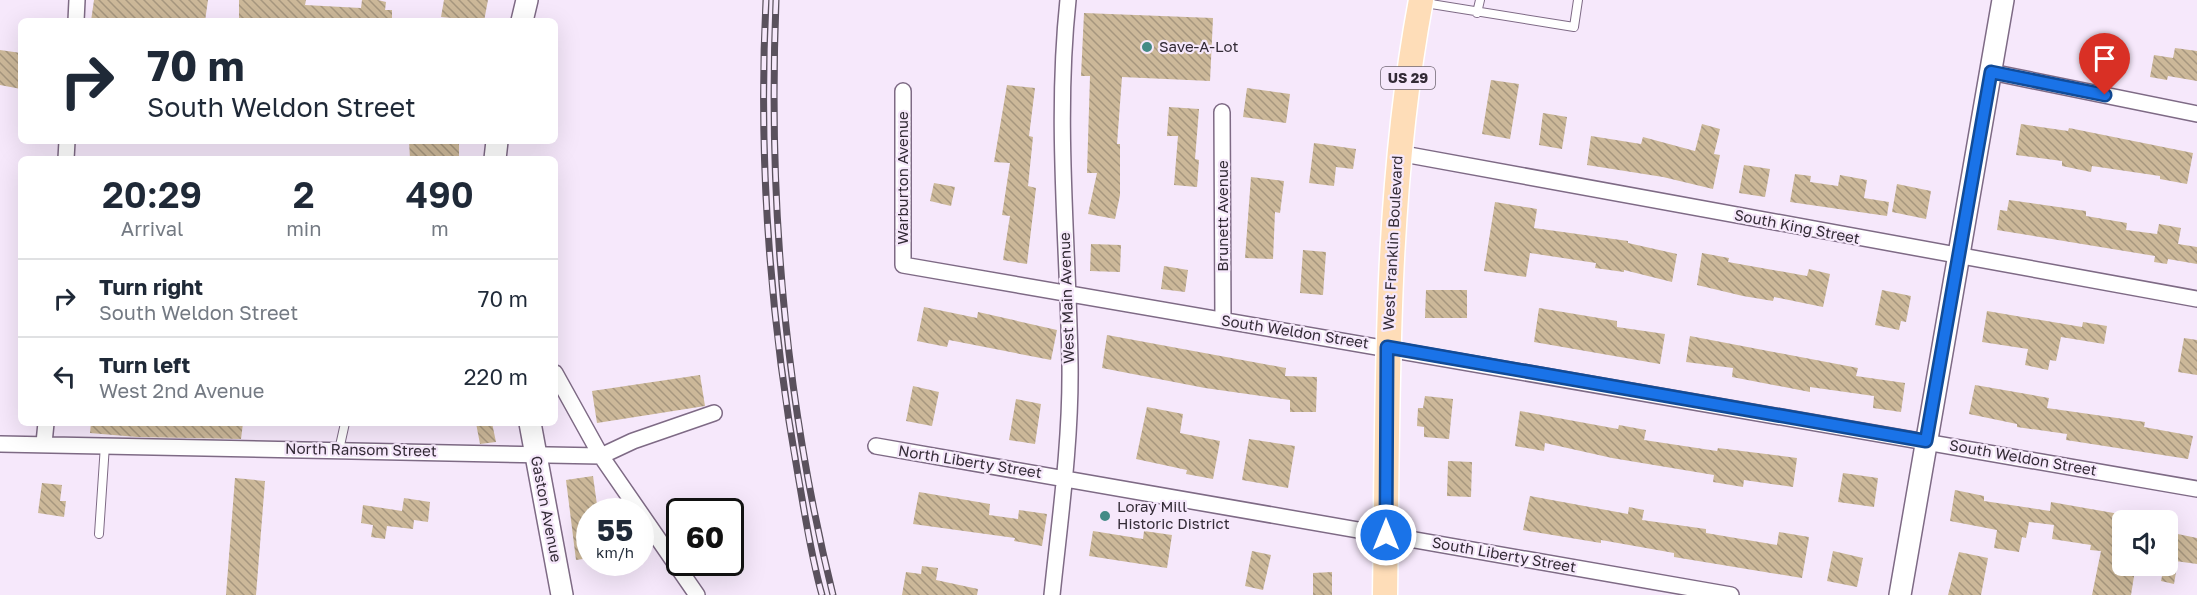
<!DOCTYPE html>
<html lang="en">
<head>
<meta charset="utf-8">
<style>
	body { margin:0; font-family:"Golos Text",sans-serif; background:#f6f6f7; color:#1f2937; height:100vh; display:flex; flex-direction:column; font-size:22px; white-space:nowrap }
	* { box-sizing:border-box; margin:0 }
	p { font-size:20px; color:#747a83 }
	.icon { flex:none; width:33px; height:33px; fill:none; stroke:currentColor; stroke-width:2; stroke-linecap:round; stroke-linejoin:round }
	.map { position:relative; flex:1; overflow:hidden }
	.drawer { position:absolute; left:18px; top:156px; width:540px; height:270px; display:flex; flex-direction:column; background:#fff; border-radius:9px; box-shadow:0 6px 24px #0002 }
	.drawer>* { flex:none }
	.guide { position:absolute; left:18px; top:18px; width:540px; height:126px; border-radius:9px; box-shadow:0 6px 24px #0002; background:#fff; color:#1f2937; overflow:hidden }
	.fabs { position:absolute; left:2112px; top:510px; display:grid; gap:12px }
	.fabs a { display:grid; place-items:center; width:66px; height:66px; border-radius:9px; background:#fff; box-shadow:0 6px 24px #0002; font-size:30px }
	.speed { position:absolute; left:576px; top:498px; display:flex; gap:12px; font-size:30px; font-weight:700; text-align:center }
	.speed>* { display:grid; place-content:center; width:78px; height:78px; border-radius:50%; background:#fff; box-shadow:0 6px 24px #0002; line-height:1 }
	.speed small { font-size:15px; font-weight:400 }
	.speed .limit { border:3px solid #111; border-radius:9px; background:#fff; color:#111 }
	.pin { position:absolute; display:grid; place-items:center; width:51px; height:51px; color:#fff; margin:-62px -26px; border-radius:50% 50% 50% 0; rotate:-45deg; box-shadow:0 0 6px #0007 }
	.pin .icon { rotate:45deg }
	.me { position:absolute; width:66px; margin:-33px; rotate:0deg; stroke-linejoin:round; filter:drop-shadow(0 0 4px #0008) }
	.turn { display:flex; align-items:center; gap:21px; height:126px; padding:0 30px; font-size:27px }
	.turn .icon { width:78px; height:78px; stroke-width:2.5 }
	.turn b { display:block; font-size:42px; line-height:51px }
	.eta { display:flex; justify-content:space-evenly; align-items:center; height:102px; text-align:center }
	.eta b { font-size:36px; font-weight:600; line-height:42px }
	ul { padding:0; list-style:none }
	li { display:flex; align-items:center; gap:18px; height:78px; padding:0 30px; border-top:2px solid #e0e1e3 }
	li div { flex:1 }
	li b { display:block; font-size:22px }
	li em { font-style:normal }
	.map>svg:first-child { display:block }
	.building { fill:url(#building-back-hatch) }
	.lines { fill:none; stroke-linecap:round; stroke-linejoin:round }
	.lane-casing { stroke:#7e6a85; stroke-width:10 }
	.street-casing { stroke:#7e6a85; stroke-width:18 }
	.secondary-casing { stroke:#7e6a85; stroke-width:24 }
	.primary-casing { stroke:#fff; stroke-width:27 }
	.lane { stroke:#fff; stroke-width:8 }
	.street { stroke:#fff; stroke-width:15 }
	.secondary { stroke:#fff; stroke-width:21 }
	.primary { stroke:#feddb8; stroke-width:24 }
	.rail-casing { stroke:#5a515d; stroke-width:7 }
	.rail { stroke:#f6e8fb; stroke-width:4.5; stroke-dasharray:14; stroke-linecap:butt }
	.route-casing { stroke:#114b97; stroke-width:15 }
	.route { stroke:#1a73e8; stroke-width:10 }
	.poi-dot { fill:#448b86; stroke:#f6e8fb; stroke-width:2 }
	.labels { text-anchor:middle; stroke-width:4.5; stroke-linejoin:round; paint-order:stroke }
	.shield { fill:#f6e8fb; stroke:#6e6471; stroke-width:1.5 }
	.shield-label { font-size:14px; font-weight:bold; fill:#332b36 }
	.poi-label { font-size:15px; fill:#332b36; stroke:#f6e8fb; text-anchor:start }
	.street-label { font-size:15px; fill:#332b36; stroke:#f6e8fb }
</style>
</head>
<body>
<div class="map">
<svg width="2197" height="595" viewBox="0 0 2197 595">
	<defs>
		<pattern id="building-back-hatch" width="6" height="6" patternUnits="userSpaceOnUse" patternTransform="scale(1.5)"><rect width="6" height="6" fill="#ccb899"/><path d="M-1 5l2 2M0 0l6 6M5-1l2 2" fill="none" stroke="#a6967e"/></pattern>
	</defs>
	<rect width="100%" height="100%" fill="#f6e8fb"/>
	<path class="building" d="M94,0H208L205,21H91Z
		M239,0H306L305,5L361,8L362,0H378L386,2L385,10H392V21H239Z
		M444,0H488L484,21L441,17Z
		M1084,13L1213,18L1210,81L1122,77L1117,144H1120V195L1115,219L1088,214L1097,173H1087L1090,76H1081Z
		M2175,48L2197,51V81L2168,76L2167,80L2150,77L2154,55L2173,58Z
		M0,50L21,53V89L0,85Z
		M1491,80L1519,84L1510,139L1482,134Z
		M1007,85L1035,88L1029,136L1033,137L1028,186L1036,188L1027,264L1003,260L1010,216L1002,215L1010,163L994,162Z
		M1247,88L1290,94L1286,123L1243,117Z
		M1169,107L1199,109L1195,159L1199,160L1197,187L1174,185L1178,136H1167Z
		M1543,113L1567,117L1562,149L1539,145Z
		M1702,124L1720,129L1714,154L1720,155L1713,189L1663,177L1587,165L1591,136L1641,144L1643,137L1695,151Z
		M2021,124L2068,131L2069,128L2193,153L2187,184L2160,179V176L2092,166L2091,172L2062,166V161L2016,155Z
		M409,141H459V157L410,159Z
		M1314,143L1356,149L1353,169L1336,167L1334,186L1309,183Z
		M1744,165L1770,169L1765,197L1739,193Z
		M1795,174L1811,176L1810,182L1838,186L1840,175L1867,180L1864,198L1889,202L1887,216L1790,202Z
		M1251,177L1284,181L1280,213L1275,212L1273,259L1245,258Z
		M934,183L955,187L951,206L930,201Z
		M1897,184L1931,191L1926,219L1892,212Z
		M2009,200L2086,211V216L2127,223L2126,230L2157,234L2159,224L2181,228L2178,244L2197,247V264L2168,259L2167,264L2154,262L2155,256L1997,230L2000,210L2007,211Z
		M1495,202L1537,209L1534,228L1628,241V243L1677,254L1672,282L1624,270V272L1595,268L1596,263L1530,253L1526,277L1484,271Z
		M1091,244L1121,245L1120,272L1090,271Z
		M1303,250L1326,252L1323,295L1300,293Z
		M1702,253L1729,258L1728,262L1807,276L1809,269L1830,274L1823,307L1774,297L1773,301L1743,296L1697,285Z
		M1164,266L1188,270L1185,292L1161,289Z
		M1426,290H1467V318H1425Z
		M1882,290L1911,296L1906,322L1901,321L1899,330L1875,325Z
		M924,307L977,318L978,312L1057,330L1051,360L949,340L947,347L917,341Z
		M1539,308L1617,321V327L1665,334L1660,364L1534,342Z
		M1987,311L2082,327L2083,322L2107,326L2104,344L2061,337L2056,361L2050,360L2048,370L2025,365L2028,349L1982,342Z
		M1107,335L1286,368L1285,376L1317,377L1316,412H1290V400L1205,388L1102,368Z
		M1690,336L1858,368L1856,376L1905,383L1901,412L1873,408L1874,396L1810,387V392L1732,377L1733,368L1686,362Z
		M2184,338L2197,340V375L2178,372Z
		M700,375L705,406L597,423L592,391Z
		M1975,385L2049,398L2047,408L2145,422L2144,427L2193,436L2188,459L2066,440L2067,434L2017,427V424L1969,414Z
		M913,386L939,392L932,426L906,421Z
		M1425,396L1453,399L1449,439L1424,437V427L1417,426L1418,408H1423Z
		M1016,399L1041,404L1035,444L1009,440Z
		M1147,407L1183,414L1180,433L1220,441L1213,479L1186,474L1187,470L1136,459Z
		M1520,411L1618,429L1619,425L1646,430L1644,440L1717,451L1718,448L1797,458L1793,487L1744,480L1743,487L1713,482L1714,475L1612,458L1545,443L1544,451L1515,446Z
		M91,423H243L241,439L137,437L90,433Z
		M476,423H492L496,442L480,444Z
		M1249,439L1295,446L1288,488L1242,480Z
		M1448,461L1472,462L1471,497L1447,496Z
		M1843,473L1878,478L1874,507L1838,502Z
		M593,476L598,512H590V558L576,560L566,480Z
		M235,478L265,481L256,595H226Z
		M42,483L62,485L60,501H66L64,517L38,513Z
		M1955,490L1984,496V501L2050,511L2051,502L2125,515L2116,567L2135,570L2131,595H2092L2101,551L2090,550L2091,545L2052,539L2054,525L2029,522L2026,538L2022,537L2019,552L1994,548L1997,530L1950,521Z
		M919,492L990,504L989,515L1018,519L1019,510L1047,514L1042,546L1014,541L1015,538L913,524Z
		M1530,496L1628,514L1629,507L1644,510L1642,520L1706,529V533L1777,545L1779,532L1809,537L1802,578L1674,557V553L1601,540V543L1523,530Z
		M404,498L430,502L428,522L414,520L413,529L387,526L385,539L371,537L373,525L361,523L363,505L402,511Z
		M1093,531L1143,539L1144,531L1172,535L1167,568L1089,556Z
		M2168,532L2197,538V564L2168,560Z
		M1252,551L1271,555L1263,590L1245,586Z
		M1833,551L1863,558L1857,587L1827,581Z
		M1959,552L1988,558L1981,595H1948Z
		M922,566L938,568L936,580L978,589L977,595H902L906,572L921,574Z
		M2164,566H2177L2174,584L2161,581Z
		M1332,572V595H1313V573Z"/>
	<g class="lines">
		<defs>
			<path id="lane" d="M1425,3L1574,27L1578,0
				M1477,13L1480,0
				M339,450L345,423
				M99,534L105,445"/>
			<path id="street" d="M76,21L77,0
				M1991,72L2197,114
				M903,91V265L2197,489
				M1222,112L1223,320
				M1398,153L2197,299
				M66,159L67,141
				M555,373L601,456L697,595
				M44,443L46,423
				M0,444L601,456L633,441L714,413
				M876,446L1731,595
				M1052,595C1060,518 1071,441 1070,364C1068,242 1055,121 1068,0"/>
			<path id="secondary" d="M522,21L527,0
				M495,159L497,141
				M530,423L562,595
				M1900,595L2003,0"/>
			<path id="primary" d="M1385,595C1388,396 1384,197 1421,0"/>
		</defs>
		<use href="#lane" class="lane-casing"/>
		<use href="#street" class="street-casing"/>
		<use href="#secondary" class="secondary-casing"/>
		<use href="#primary" class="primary-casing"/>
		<use href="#lane" class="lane"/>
		<use href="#street" class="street"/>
		<use href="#secondary" class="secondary"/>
		<use href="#primary" class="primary"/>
		<defs>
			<path id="rail" d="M766,0C758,159 770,318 798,475C805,515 811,556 822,595
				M776,0C768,199 785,401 833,595"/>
		</defs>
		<use href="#rail" class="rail-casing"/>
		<use href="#rail" class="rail"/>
	</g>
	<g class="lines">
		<defs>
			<path id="route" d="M1386,535L1387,347L1926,441L1991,72L2105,95"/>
		</defs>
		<use href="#route" class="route-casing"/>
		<use href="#route" class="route"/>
	</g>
	<g class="poi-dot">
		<circle cx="1147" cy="47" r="6"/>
		<circle cx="1105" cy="516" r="6"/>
	</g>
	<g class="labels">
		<rect class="shield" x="1381" y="67" width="54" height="22" rx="4.5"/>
		<g class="shield-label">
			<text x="1408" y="83">US 29</text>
		</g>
		<g class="poi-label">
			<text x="1159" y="52">Save-A-Lot</text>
			<text x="1117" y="512">Loray Mill<tspan x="1117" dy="17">Historic District</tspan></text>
		</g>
		<g class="street-label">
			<text transform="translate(903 178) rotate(-90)" y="5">Warburton Avenue</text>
			<text transform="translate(1223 216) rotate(-90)" y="5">Brunett Avenue</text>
			<text transform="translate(1797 227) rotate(11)" y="5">South King Street</text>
			<text transform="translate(1393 243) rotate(-87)" y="5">West Franklin Boulevard</text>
			<text transform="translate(1067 298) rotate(-92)" y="5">West Main Avenue</text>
			<text transform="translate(1295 332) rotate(9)" y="5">South Weldon Street</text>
			<text transform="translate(361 450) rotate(1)" y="5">North Ransom Street</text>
			<text transform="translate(2023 458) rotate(10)" y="5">South Weldon Street</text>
			<text transform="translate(970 462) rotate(9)" y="5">North Liberty Street</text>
			<text transform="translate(546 509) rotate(79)" y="5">Gaston Avenue</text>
			<text transform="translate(1504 555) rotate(10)" y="5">South Liberty Street</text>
		</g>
	</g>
</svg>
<div class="fabs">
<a><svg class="icon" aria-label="sound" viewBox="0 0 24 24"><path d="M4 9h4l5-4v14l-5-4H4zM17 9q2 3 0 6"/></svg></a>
</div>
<div class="speed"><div>55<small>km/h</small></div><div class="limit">60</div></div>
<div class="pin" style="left:2105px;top:95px;background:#d93025"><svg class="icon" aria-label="arrive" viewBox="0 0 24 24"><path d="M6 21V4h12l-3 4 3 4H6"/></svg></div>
<svg class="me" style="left:1386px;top:535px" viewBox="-20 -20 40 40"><circle r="17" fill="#1a73e8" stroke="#fff" stroke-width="3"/><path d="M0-11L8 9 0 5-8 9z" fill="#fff"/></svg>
<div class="guide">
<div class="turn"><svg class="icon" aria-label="right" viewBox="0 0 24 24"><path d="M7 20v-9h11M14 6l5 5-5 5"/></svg><div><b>70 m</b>South Weldon Street</div></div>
</div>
<section class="drawer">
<div class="eta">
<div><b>20:29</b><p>Arrival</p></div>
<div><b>2</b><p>min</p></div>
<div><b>490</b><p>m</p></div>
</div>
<ul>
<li><svg class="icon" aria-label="right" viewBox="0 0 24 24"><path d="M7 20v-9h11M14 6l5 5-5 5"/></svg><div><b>Turn right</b><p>South Weldon Street</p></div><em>70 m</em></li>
<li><svg class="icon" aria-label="left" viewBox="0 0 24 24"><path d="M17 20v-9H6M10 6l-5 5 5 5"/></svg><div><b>Turn left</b><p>West 2nd Avenue</p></div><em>220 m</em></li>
</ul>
</section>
</div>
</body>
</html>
